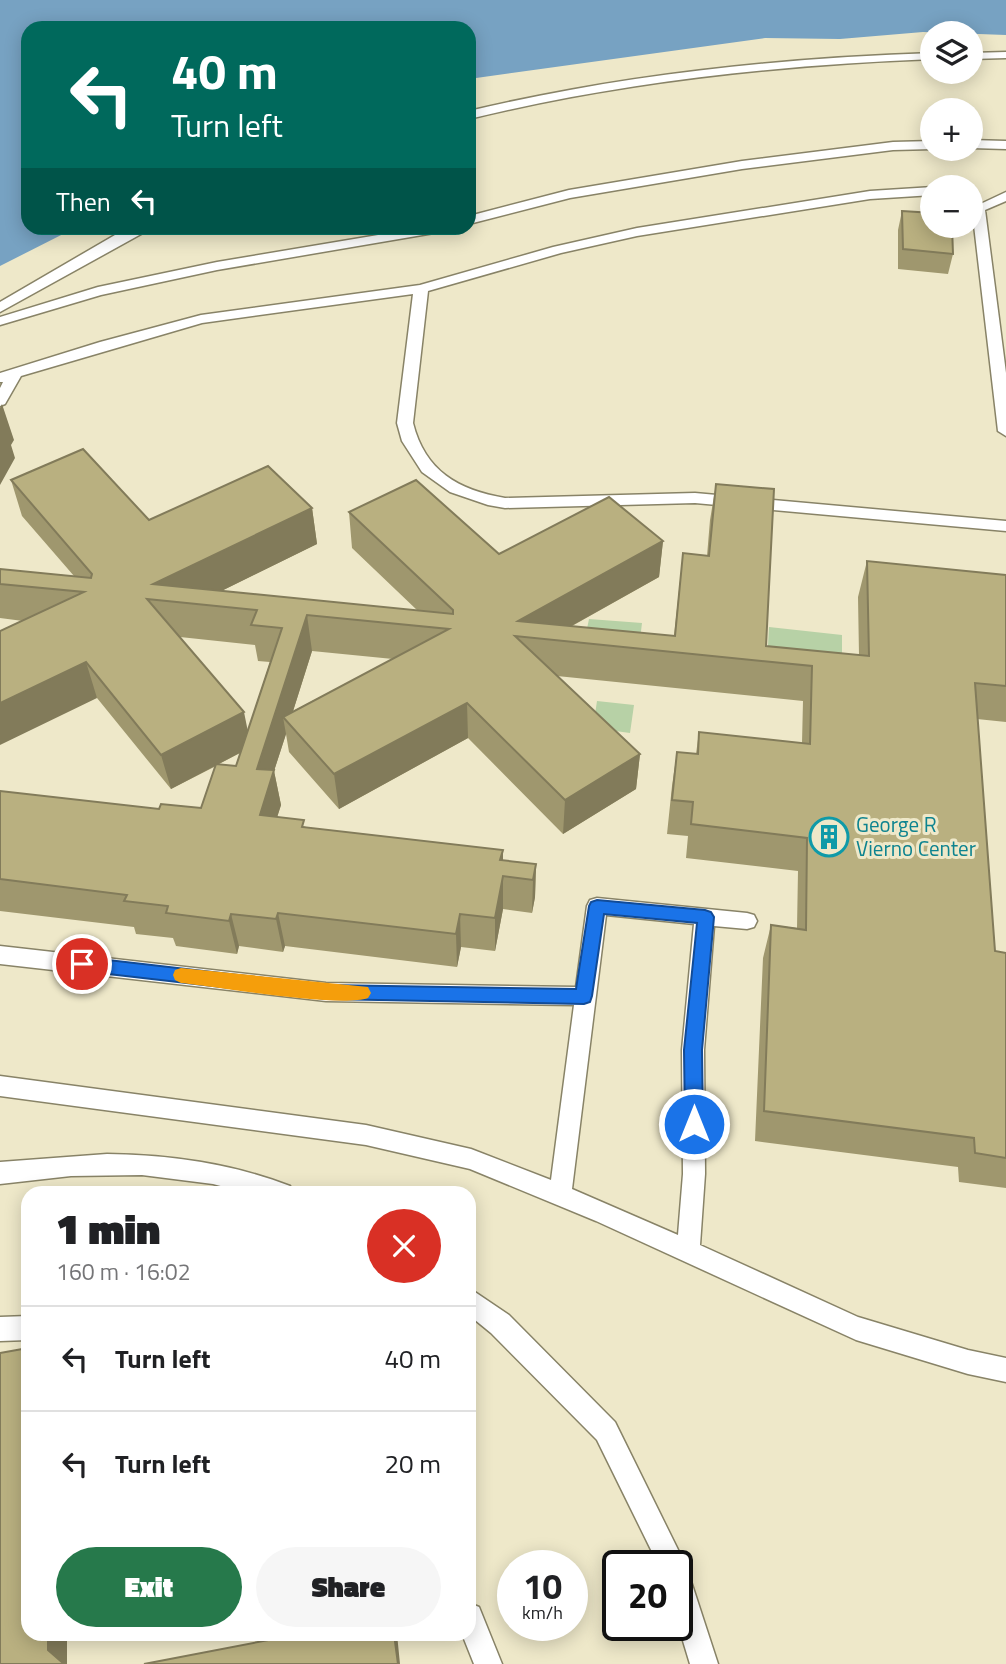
<!DOCTYPE html>
<html lang="en">
<head>
<meta charset="utf-8">
<style>
	body { margin:0; font-family:"Titillium Web",sans-serif; background:#f6f6f6; color:#202124; height:100vh; display:flex; flex-direction:column; font-size:26px; white-space:nowrap }
	* { box-sizing:border-box; margin:0 }
	p { font-size:23px; color:#757577 }
	.icon { flex:none; width:38px; height:38px; fill:none; stroke:currentColor; stroke-width:2; stroke-linecap:round; stroke-linejoin:round }
	.map { position:relative; flex:1; overflow:hidden }
	.panel { position:absolute; left:21px; top:1186px; width:455px; height:455px; display:flex; flex-direction:column; background:#fff; border-radius:21px; box-shadow:0 4px 18px #0003 }
	.panel>* { flex:none }
	.hud { position:absolute; left:21px; top:21px; width:455px; height:214px; border-radius:21px; box-shadow:0 4px 18px #0003; background:#00695c; color:#fff; overflow:hidden }
	.controls { position:absolute; left:920px; top:21px; display:grid; gap:14px }
	.controls a { display:grid; place-items:center; width:63px; height:63px; border-radius:50%; background:#fff; box-shadow:0 4px 18px #0003; font-size:35px }
	.speed { position:absolute; left:497px; top:1550px; display:flex; gap:14px; font-size:35px; font-weight:700; text-align:center }
	.speed>* { display:grid; place-content:center; width:91px; height:91px; border-radius:50%; background:#fff; box-shadow:0 4px 18px #0003; line-height:1 }
	.speed small { font-size:18px; font-weight:400 }
	.speed .limit { border:4px solid #111; border-radius:10px; background:#fff; color:#111 }
	.pin { position:absolute; display:grid; place-items:center; width:60px; height:60px; color:#fff; margin:-30px; border:4px solid #fff; border-radius:50%; box-shadow:0 2px 7px #0007 }
	.me { position:absolute; width:77px; margin:-38px; rotate:0deg; stroke-linejoin:round; filter:drop-shadow(0 0 5px #0008) }
	.turn { display:flex; align-items:center; gap:24px; height:147px; padding:0 35px; font-size:32px }
	.turn .icon { width:91px; height:91px; stroke-width:2.5 }
	.turn b { display:block; font-size:49px; line-height:60px }
	.then { display:flex; align-items:center; height:66px; padding:0 35px; background:#0003; gap:14px; font-size:26px }
	.round { display:grid; place-items:center; flex:none; width:74px; height:74px; border-radius:37px; background:#f6f6f6 }
	.head { display:flex; align-items:center; justify-content:space-between; height:119px; padding:0 35px }
	h1 { font-size:42px; font-weight:800; line-height:52px }
	.action { display:flex; gap:14px; margin-top:auto; padding:14px 35px }
	.action a { flex:1; height:80px; border-radius:42px; background:#26794b; color:#fff; font-size:28px; font-weight:800; line-height:80px; text-align:center }
	.action a+a { background:#f6f6f6; color:#202124 }
	ul { padding:0; list-style:none }
	li { display:flex; align-items:center; gap:21px; height:105px; padding:0 35px; border-top:2px solid #e0e0e0 }
	li div { flex:1 }
	li b { display:block; font-size:26px }
	li em { font-style:normal }
	.map>svg:first-child { display:block }
	.green { fill:#b7d1a6 }
	.water { fill:#77a2c2 }
	.lines { fill:none; stroke-linecap:round; stroke-linejoin:round }
	.lane-casing { stroke:#888367; stroke-width:3 }
	.lane { fill:#fff; fill-rule:evenodd }
	.wall { fill:#9f976e; fill-rule:evenodd }
	.shaded-wall { fill:#827b5a }
	.building { fill:#b9b080; stroke:#827b5a; stroke-width:2 }
	.route { fill:#1a73e8; stroke:#114b97; stroke-width:2 }
	.slow { fill:#f59e0b }
	.labels { text-anchor:middle; stroke-width:6; stroke-linejoin:round; paint-order:stroke }
	.culture-label { font-size:21px; fill:#0d838f; stroke:#eee8c9; text-anchor:start }
</style>
</head>
<body>
<div class="map">
<svg width="1006" height="1664" viewBox="0 0 1006 1664">
	<rect width="100%" height="100%" fill="#eee8c9"/>
	<path class="green" d="M589,619L642,623L637,664L581,658Z
		M769,627L842,635V672L767,664Z
		M597,701L634,705L630,733L593,728Z"/>
	<path class="water" d="M0,0H1006V35L923,32L840,39L765,38L469,79V28H28V228H75L0,266Z"/>
	<g class="lines">
		<defs>
			<path id="lane" d="M1006,52V58L971,59V53Z
				M933,53V59C778,65 620,82 469,119V111C620,75 778,58 933,53Z
				M971,140L1006,141V149L971,148Z
				M933,141V149L893,150L742,169L570,198L469,224V216L569,190L742,161L893,142Z
				M933,187V195L870,199L637,236L561,253L428,291L413,423C425,471 458,490 505,498L695,493L1006,521V531L695,503L505,508L488,505L450,492L422,472L402,441L397,423L413,294L202,323L21,376L5,404L0,406V388L3,382H0V373L100,342L201,315L420,285L553,247L637,228L870,191Z
				M1006,192V201L985,210L1006,373V436L998,431L972,208Z
				M135,228H152L0,312V302L115,235Z
				M420,228H447L440,232L217,270L101,295L0,325V317L98,287L217,262Z
				M597,898L747,913L754,915L757,921L754,927L747,929L714,926L704,1050L705,1174L700,1245L858,1317L968,1350L1006,1358V1382L968,1374L856,1340L596,1221L470,1169L366,1145L0,1096V1076L366,1125L471,1149L551,1180L574,1005L326,1001L0,964V946L326,983L576,987L587,906L590,900ZM606,915L694,924L682,1050L683,1174L678,1235L572,1189Z
				M107,1154C171,1155 230,1163 290,1186L293,1194H251L213,1184L142,1175L71,1176L0,1184V1162Z
				M469,1288L509,1315L615,1422L686,1566L718,1664H690L677,1621V1566H659L597,1440L491,1333L469,1315Z
				M28,1316V1340L0,1341V1317Z
				M469,1603L479,1607L502,1664H474L462,1634H469Z"/>
		</defs>
		<use href="#lane" class="lane-casing"/>
		<use href="#lane" class="lane"/>
	</g>
	<path class="wall" d="M902,211L953,254L948,274L898,269V230Z
		M11,480L149,520L312,508L317,544L221,591L418,611L352,548L349,512L499,554L663,541L659,577L572,626L674,636L683,553L707,556L710,520L716,484L766,646L859,655L858,597L867,561L1006,575V722L977,719L995,951L1006,953V1188L959,1182L958,1167L755,1141L763,958L771,925L797,928L798,871L686,858L688,836L667,834L672,786L677,752L696,754L699,732L802,743L803,701L557,676L640,754L636,789L563,834L468,738L339,809L289,752L286,734L274,771L281,805L277,817L306,827L503,860L536,864L535,897L532,913L503,909L495,951L461,947L457,967L285,946L283,952L239,946L237,954L176,946L173,938L136,934L134,927L0,911V791L159,809L201,808L216,766L171,789L97,698L23,621L0,618V569L74,576L22,516ZM180,637L255,645L258,661L270,662L248,730ZM312,651L393,659L293,711ZM240,753L236,766L219,764Z"/>
	<path class="shaded-wall" d="M2,404L14,440L11,445L15,458L0,485V408Z
		M312,508L317,544L195,604L153,584Z
		M663,541L659,577L548,639L518,621Z
		M307,615L312,651L289,724L283,717L286,734L274,771L281,805L267,849L260,815L257,769Z
		M86,662L97,698L0,745V703Z
		M467,703L468,738L339,809L334,774Z
		M244,712L251,747L171,789L161,755Z
		M640,754L636,789L563,834L565,800Z
		M503,850V909L495,951V918L500,860Z
		M536,864L535,897L532,913L533,880Z
		M278,913L285,946L283,952L276,919Z
		M231,914L239,946L237,954L229,921Z
		M460,914L461,947L457,967L456,934Z
		M48,1634H67V1664H64L48,1650Z
		M394,1634H397L400,1664H398Z"/>
	<path class="building" d="M902,211L933,213V226H952L953,254L903,249Z
		M83,449L149,520L268,466L312,508L153,584L453,614V610L349,512L416,480L499,554L609,497L663,541L518,621L675,636L683,553L709,556L716,484L774,489L766,646L869,656L867,561L1006,575V686L975,683L995,951L1006,953V1158L975,1153L974,1138L764,1111L771,925L806,930L807,838L691,824L693,802L672,800L677,752L698,754L699,732L810,744L812,666L515,636L640,754L565,800L467,703L334,774L283,717L449,629L307,615L257,769L274,770L260,815L304,820L302,827L503,850L500,860L536,864L533,880L503,876L495,918L460,914L456,934L278,913L276,919L231,914L229,921L166,913L168,906L124,901L127,895L0,879V791L159,809L161,804L201,808L216,764L236,766L282,628L251,625L257,610L147,599L244,712L161,755L86,662L0,703V631L84,592L0,584V569L91,578L92,574L11,480Z
		M28,1348V1634H48V1650L64,1664H0V1353Z
		M300,1634H394L398,1664H144Z"/>
	<path class="route" d="M597,900L705,910L711,912L714,917L702,1050L703,1124L700,1130L694,1133L687,1130L685,1124L684,1050L697,923L604,914L592,996L590,1002L584,1004L326,999L82,971L76,969L73,964L76,959L82,957L326,985L576,989L589,906L591,902Z"/>
	<path class="slow" d="M181,968L368,987L371,993L368,998C339,1008 219,987 181,983L175,980L173,975L175,970Z"/>
	<defs>
		<symbol id="building-ring" viewBox="-11 -11 22 22"><circle r="9.5" fill="#eee8c9" stroke="#0f9aa8" stroke-width="1.5"/><path d="M-4-6H4V6H1V3H-1V6H-4ZM-2.5-4.3h1.7v1.8h-1.7ZM.8-4.3h1.7v1.8H.8ZM-2.5-1h1.7V.8h-1.7ZM.8-1h1.7V.8H.8Z" fill="#0f9aa8"/></symbol>
	</defs>
	<g fill-rule="evenodd">
		<use href="#building-ring" x="807" y="815" width="44" height="44"/>
	</g>
	<g class="labels">
		<g class="culture-label">
			<text x="856" y="832">George R<tspan x="856" dy="24">Vierno Center</tspan></text>
		</g>
	</g>
</svg>
<div class="controls">
<a><svg class="icon" aria-label="layers" viewBox="0 0 24 24"><path d="M12 4l9 5-9 5-9-5zM3 14l9 5 9-5"/></svg></a>
<a>+</a>
<a>−</a>
</div>
<div class="speed"><div>10<small>km/h</small></div><div class="limit">20</div></div>
<div class="pin" style="left:82px;top:964px;background:#d93025"><svg class="icon" aria-label="arrive" viewBox="0 0 24 24"><path d="M6 21V4h12l-3 4 3 4H6"/></svg></div>
<svg class="me" style="left:694px;top:1124px" viewBox="-20 -20 40 40"><circle r="17" fill="#1a73e8" stroke="#fff" stroke-width="3"/><path d="M0-11L8 9 0 5-8 9z" fill="#fff"/></svg>
<div class="hud">
<div class="turn"><svg class="icon" aria-label="left" viewBox="0 0 24 24"><path d="M17 20v-9H6M10 6l-5 5 5 5"/></svg><div><b>40 m</b>Turn left</div></div>
<div class="then">Then<svg class="icon" aria-label="left" viewBox="0 0 24 24"><path d="M17 20v-9H6M10 6l-5 5 5 5"/></svg></div>
</div>
<section class="panel">
<div class="head"><div><h1>1 min</h1><p>160 m · 16:02</p></div><a class="round" style="background:#d93025;color:#fff"><svg class="icon" aria-label="close" viewBox="0 0 24 24"><path d="M6 6l12 12M18 6L6 18"/></svg></a></div>
<ul>
<li><svg class="icon" aria-label="left" viewBox="0 0 24 24"><path d="M17 20v-9H6M10 6l-5 5 5 5"/></svg><div><b>Turn left</b></div><em>40 m</em></li>
<li><svg class="icon" aria-label="left" viewBox="0 0 24 24"><path d="M17 20v-9H6M10 6l-5 5 5 5"/></svg><div><b>Turn left</b></div><em>20 m</em></li>
</ul>
<div class="action"><a>Exit</a><a>Share</a></div>
</section>
</div>
</body>
</html>
